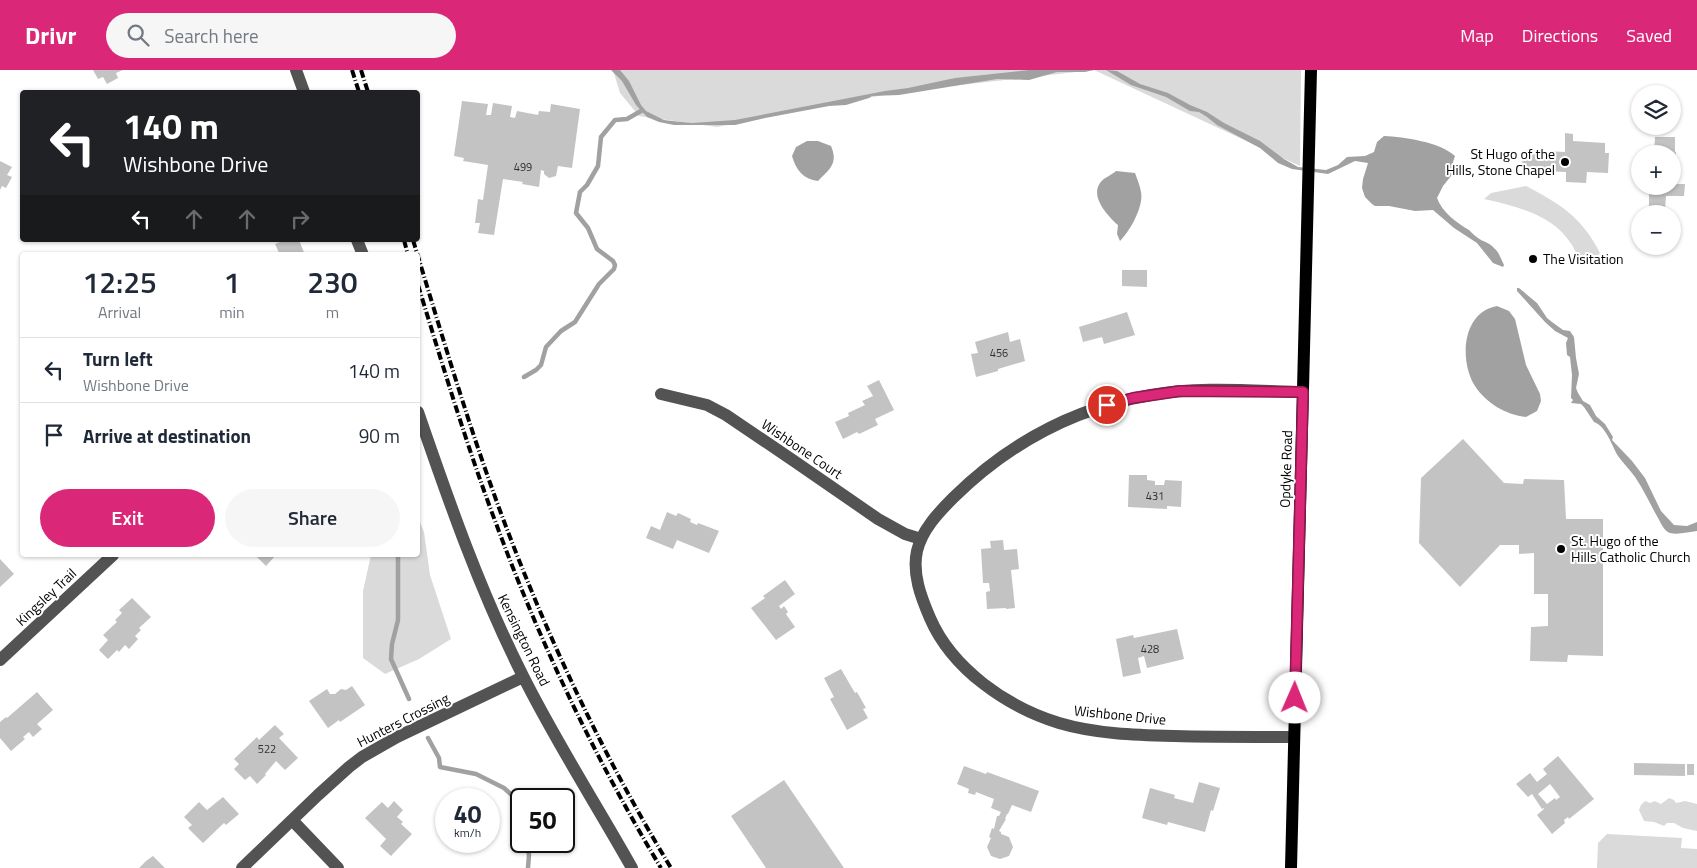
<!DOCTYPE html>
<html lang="en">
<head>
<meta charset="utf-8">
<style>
	body { margin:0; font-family:"Titillium Web",sans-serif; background:#f6f6f7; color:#1f2937; height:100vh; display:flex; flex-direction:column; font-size:19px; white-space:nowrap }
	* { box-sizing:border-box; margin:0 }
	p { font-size:16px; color:#747a83 }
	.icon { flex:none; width:28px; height:28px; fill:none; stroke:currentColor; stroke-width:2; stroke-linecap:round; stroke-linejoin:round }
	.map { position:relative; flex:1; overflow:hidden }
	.sheet { position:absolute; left:20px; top:182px; width:400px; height:305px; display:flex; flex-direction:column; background:#fff; border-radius:5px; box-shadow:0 1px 4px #0004 }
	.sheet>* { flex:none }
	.banner { position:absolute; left:20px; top:20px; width:400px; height:152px; border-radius:5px; box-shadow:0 1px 4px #0004; background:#202124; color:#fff; overflow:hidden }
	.buttons { position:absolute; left:1631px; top:15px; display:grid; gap:10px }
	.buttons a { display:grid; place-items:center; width:50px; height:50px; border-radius:50%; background:#fff; box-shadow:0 1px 4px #0004; font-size:25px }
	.speed { position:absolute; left:435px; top:718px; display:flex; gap:10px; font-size:25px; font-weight:700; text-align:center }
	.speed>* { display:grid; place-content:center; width:65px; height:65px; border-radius:50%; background:#fff; box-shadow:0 1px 4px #0004; line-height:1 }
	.speed small { font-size:12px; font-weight:400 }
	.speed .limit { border:2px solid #111; border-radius:8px; background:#fff; color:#111 }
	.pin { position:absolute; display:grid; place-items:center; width:42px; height:42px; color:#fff; margin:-21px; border:2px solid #fff; border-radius:50%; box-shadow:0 1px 5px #0007 }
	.me { position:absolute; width:55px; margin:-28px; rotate:1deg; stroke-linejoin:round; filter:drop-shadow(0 0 4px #0008) }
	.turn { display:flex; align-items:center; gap:18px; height:105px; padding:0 20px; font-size:22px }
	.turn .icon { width:65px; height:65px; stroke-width:2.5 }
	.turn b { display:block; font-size:35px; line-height:42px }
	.lanes { display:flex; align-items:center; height:48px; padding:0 20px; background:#0003; justify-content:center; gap:25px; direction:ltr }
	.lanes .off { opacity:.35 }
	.eta { display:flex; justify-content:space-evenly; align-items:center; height:85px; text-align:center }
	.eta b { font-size:30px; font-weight:600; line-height:35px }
	.button { display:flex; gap:10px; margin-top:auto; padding:10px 20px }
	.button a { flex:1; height:58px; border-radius:30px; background:#db2777; color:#fff; font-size:20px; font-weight:600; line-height:58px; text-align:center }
	.button a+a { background:#f6f6f7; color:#1f2937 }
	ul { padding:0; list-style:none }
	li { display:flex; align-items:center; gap:15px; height:65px; padding:0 20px; border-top:1px solid #e0e1e3 }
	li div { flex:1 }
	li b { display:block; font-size:19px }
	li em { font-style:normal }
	header { display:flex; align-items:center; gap:30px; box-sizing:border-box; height:70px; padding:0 25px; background:#db2777; color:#fff }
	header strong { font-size:24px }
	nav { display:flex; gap:28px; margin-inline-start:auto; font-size:18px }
	.search { width:350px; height:45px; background:#f6f6f7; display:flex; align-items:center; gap:12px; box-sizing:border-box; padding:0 18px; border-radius:28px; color:#747a83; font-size:19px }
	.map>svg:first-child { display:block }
	.green { fill:#dadada }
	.water { fill:#a1a1a1 }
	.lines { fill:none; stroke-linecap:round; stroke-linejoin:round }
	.stream { stroke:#a1a1a1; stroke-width:4.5 }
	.building { fill:#c3c3c3; fill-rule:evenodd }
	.minor { stroke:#535353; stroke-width:12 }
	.major { stroke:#000; stroke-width:12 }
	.rail { stroke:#000; stroke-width:4; stroke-dasharray:8 2.5 1 2.5; stroke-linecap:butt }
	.route-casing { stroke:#8e194d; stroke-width:12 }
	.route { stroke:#db2777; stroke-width:9 }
	.poi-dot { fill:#000; stroke:#fff; stroke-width:2 }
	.labels { text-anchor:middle; stroke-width:4; stroke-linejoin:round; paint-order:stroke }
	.number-label { font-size:11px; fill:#313131 }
	.poi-label { font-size:14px; fill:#000; stroke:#fff; text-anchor:start }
	.street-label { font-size:14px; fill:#000; stroke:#fff }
</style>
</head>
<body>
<header>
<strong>Drivr</strong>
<div class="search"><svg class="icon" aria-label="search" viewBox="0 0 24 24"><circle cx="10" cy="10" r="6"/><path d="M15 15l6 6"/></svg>Search here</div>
<nav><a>Map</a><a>Directions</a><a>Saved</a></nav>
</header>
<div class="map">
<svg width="1697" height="798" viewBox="0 0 1697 798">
	<rect width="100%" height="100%" fill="#fff"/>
	<path class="green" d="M613,0H1301L1300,96L1094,0L899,22L717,57L639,46L620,23Z
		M1526,116C1560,134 1582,147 1600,183L1598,186L1583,196C1579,189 1576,182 1572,175C1554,145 1516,136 1484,129L1491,123Z
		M418,447L424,462L430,505L451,569L419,589L385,604L363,588V521L371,485H418Z
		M1669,728L1674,730L1676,733L1685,731L1697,734V761L1683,758L1674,753H1667L1664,756L1654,752L1644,751L1639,740L1641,735L1645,731L1650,733L1655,731L1661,734Z
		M1607,764L1682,768L1681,778L1697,779V798H1597L1598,773Z"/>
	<path class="water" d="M611,0H620L629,11L641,35L646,41L664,50L672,51L692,53L735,50L885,21L908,18L955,8L1029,0H1094L1085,2H1057L1029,10L997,9L899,25L872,26L869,28L846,35L829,36L765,48L735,55H674L659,52L647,47L636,35L622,11Z
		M1106,0L1117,1L1140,14L1168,23L1190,35L1207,42L1224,53L1260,71L1284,89L1298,97L1326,100L1338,95L1347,87L1365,86L1374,82L1377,72L1384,66C1404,67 1440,72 1455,86L1453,92L1455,101L1443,116L1437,128C1442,142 1457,153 1469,160C1472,163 1475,166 1478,168C1483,172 1489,172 1494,178C1499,182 1501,189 1504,195L1503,197L1493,193L1477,173L1454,158L1433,140L1415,141L1389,136H1375L1372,134L1365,127L1362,118L1363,109L1368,93L1355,91L1328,104L1292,99L1278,93L1260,78L1217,55L1207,47L1199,42L1190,41L1166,27L1131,15Z
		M807,71H818L831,76C838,93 831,98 818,111C803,109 796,100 792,86L796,77Z
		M1116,101L1135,103C1137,109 1140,115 1141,122C1144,136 1130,161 1120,171L1117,164L1118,155C1108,146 1090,127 1100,113C1103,108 1112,105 1116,101Z
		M1517,218H1519L1537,233L1547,248L1552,252L1563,260L1570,261L1574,267L1576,288L1579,304L1576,318L1578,323L1583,331L1590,335L1596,346L1605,354L1613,367L1612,370L1632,391L1645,408L1661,441L1674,455L1687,456L1697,452V461C1689,462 1678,465 1670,463C1664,461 1661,453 1658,448C1650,434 1644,420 1635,407C1630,400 1623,393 1618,386C1612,376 1606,356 1594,352L1584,337L1581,334L1571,333L1573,330L1571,328L1572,305L1570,287L1567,285L1566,273L1568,268L1555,261L1545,252L1517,221Z
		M1497,236L1509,241L1515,249L1526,295L1540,324L1541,331L1537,341L1526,347C1506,345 1486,333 1475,316C1459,291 1462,242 1497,236Z"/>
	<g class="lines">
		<path class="stream" d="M524,307L536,300L541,295L546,277L561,261L575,252L599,214L614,199L615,195L613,191L597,179L588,158L576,143L580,122L587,115L598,96L601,67L615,50L627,49L641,41
			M398,485V550L392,574L391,589L409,629
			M428,668L439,688L440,697L476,704L504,718L514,727L521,745
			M526,771L529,785L528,798"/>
	</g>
	<path class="building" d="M93,0H123L116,3L118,8L107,14L103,7L98,9Z
		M462,31L488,34L486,45H491L493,33L512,36L510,47L515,48L517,41L538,45L539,41L550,42L551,34L580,39L572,98L558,96L556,106L549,108L544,104V101L541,100L539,117L522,114L523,112L503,109L494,165L478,163L480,153H475L478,129L483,130L488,95L463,91L464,88L454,86Z
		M1565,63L1573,64V71L1605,73V83H1609L1608,103L1587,102L1586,113L1566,112V102L1522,100L1523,80L1565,82Z
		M1655,67H1675V82H1676L1675,94H1679L1678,106L1674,105V114H1685L1684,126H1666L1665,140H1649V116H1672V84H1654Z
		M0,91L12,97L7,105L12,107L6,118L2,116L0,120Z
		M285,170H299L305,185H280L275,174Z
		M1122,200H1147V217L1122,216Z
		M1127,242L1135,265L1104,274L1102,267L1083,272L1079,257Z
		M1008,262L1010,272L1020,269L1025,291L998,299V301L976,307L971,284L978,283L975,272Z
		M879,310L894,340L875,349L878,355L859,364L857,362L843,369L835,352L849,346L848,343L865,335L862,331L873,326L867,316Z
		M1463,369L1504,413L1523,414L1524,409L1564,410L1566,449H1603V586L1568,585L1567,592L1530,591L1531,557L1548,556V524H1534V483L1519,484V475H1500L1460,517L1419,473L1421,408Z
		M1129,405H1147V410L1155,411V415H1164L1165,410L1182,411L1181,437L1167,436V439L1128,437Z
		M667,442L676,446L678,443L691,449L690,452L697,455L698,453L719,461L709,483L677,470L673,479L646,468L651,456L660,460Z
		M1003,470L1004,480L1017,479L1019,499L1011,500L1015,538L1006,539V538L987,539L986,522L990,521L989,513H983L981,479L991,478L990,471Z
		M255,485H276L266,496Z
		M0,489L14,504L0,517Z
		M785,510L795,524L779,536L781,539L784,536L788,542L786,544L795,557L776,570L751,538L765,528L763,526Z
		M132,528L151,547L139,558L141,560L135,566L138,569L129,579L125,575L119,582L117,580L108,589L99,580L108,570L103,565L117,552L115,550L122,543L119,540Z
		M1177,559L1184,589L1147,598L1144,586L1138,588L1141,603L1123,607L1116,569L1133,565L1134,568Z
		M841,599L855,623L857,622L866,638L863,639L868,648L847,660L830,629L834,627L824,608Z
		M352,616L365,635L340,652L339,650L328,658L309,631L327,619L330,624H335L341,619L346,620Z
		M37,622L53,640L37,654L42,659L33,667L29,662L23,667L25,669L11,681L0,668V652L6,647L7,648Z
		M275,655L284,664L279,668L298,688L285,700L276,691L265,704L266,705L257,714L250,706L245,710L234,699L239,694L234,689L257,667L259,670Z
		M1558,686L1594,729L1569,749L1568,747L1564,750L1565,753L1552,764L1537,745L1544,739V738L1542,739L1532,724L1528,727L1516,714L1530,703L1537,712L1547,704L1543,699ZM1550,714L1560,727L1556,730L1555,728L1547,734L1538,724Z
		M1634,693L1685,694V706L1634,705Z
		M1687,694H1694V705H1687Z
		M964,696L986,704L987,702L1039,721L1031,742L1012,735L1008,744H1007L1005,749H1006L999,761L1001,762V764L1009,767L1013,777L1009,786L1000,789L991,786L987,777L991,768L989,767L992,758L994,759L997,746H999L1001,742L991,738L994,729L976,722L975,725L968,723L969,719L957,714Z
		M784,710L844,798H766L731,746Z
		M1199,712L1220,718L1213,741L1211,740L1205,762L1168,752L1167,755L1142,748L1150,718L1175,725L1174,728L1193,733Z
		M223,727L239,744L226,755L224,753L203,773L188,758L192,755L184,747L199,732L207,740Z
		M394,731L403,740L397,747L403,752L401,754L412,764L391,786L380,776L386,769L365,748L382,732L388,738Z
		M153,786L165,798H139L146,791Z"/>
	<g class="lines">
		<path class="minor" d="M296,0L304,22
			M357,170L363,185
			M661,324L707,335L726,345L794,391L878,449L905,464L921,469
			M418,342C449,432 480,521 523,606C556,672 596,734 632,798
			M0,590L113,485
			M1294,667C1254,667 1214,667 1174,666C1136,665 1096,664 1059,653C1007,637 952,599 930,548C921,527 912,504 917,481C922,460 938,443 953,428C1009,373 1073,338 1151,325C1201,316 1253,321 1303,322
			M292,750L338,798
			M242,798L318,725L349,697L362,687L397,667L523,607"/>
		<path class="major" d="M1291,798L1311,0"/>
		<path class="rail" d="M352,0L359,22
			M361,0L368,22
			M404,170L408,185
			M413,170C442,265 470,361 505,454C550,573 605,689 671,798
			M418,215C443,296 467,377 497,456C541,575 596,690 661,798"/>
	</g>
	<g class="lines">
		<defs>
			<path id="route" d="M1107,335L1133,328L1180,321L1303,322L1295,628"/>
		</defs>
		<use href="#route" class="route-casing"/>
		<use href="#route" class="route"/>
	</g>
	<g class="poi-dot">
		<circle cx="1565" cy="92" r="5"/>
		<circle cx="1533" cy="189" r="5"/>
		<circle cx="1561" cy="479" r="5"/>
	</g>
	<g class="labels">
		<g class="number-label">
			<text x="523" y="101">499</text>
			<text x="999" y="287">456</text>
			<text x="1155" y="430">431</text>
			<text x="1150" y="583">428</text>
			<text x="267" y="683">522</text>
		</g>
		<g class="poi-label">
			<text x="1555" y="89" text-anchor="end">St Hugo of the<tspan x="1555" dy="16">Hills, Stone Chapel</tspan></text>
			<text x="1543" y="194">The Visitation</text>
			<text x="1571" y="476">St. Hugo of the<tspan x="1571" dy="16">Hills Catholic Church</tspan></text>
		</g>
		<g class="street-label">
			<text transform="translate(802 379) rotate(34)" y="5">Wishbone Court</text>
			<text transform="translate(1286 399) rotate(-88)" y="5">Opdyke Road</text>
			<text transform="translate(46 527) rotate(-43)" y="5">Kingsley Trail</text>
			<text transform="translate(524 570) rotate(64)" y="5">Kensington Road</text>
			<text transform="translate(1120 645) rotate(6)" y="5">Wishbone Drive</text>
			<text transform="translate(403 650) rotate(-27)" y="5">Hunters Crossing</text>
		</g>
	</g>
</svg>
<div class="buttons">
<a><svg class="icon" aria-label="layers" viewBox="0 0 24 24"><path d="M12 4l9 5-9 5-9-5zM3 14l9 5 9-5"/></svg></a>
<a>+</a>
<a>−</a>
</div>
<div class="speed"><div>40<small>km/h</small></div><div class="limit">50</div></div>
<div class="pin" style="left:1107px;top:335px;background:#d93025"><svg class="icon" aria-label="arrive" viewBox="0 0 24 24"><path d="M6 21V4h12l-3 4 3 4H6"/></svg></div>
<svg class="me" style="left:1295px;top:628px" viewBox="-20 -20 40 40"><circle r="19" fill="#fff"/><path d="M0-13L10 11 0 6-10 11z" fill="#db2777"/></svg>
<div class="banner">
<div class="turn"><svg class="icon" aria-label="left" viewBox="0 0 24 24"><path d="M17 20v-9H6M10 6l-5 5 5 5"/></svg><div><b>140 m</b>Wishbone Drive</div></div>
<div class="lanes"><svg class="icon" aria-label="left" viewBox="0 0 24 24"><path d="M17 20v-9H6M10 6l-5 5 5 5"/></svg><svg class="icon off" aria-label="ahead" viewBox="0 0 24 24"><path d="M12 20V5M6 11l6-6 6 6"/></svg><svg class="icon off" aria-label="ahead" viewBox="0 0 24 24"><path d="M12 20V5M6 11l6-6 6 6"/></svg><svg class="icon off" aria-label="right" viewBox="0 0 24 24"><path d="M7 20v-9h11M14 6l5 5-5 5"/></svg></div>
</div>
<section class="sheet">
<div class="eta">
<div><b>12:25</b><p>Arrival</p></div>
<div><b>1</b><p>min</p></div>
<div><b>230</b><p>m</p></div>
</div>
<ul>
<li><svg class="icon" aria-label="left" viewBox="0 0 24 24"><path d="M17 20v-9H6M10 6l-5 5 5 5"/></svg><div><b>Turn left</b><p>Wishbone Drive</p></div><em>140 m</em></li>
<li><svg class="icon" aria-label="arrive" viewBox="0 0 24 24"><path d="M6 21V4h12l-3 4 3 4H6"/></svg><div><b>Arrive at destination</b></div><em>90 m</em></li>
</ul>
<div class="button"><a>Exit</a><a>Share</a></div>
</section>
</div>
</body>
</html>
